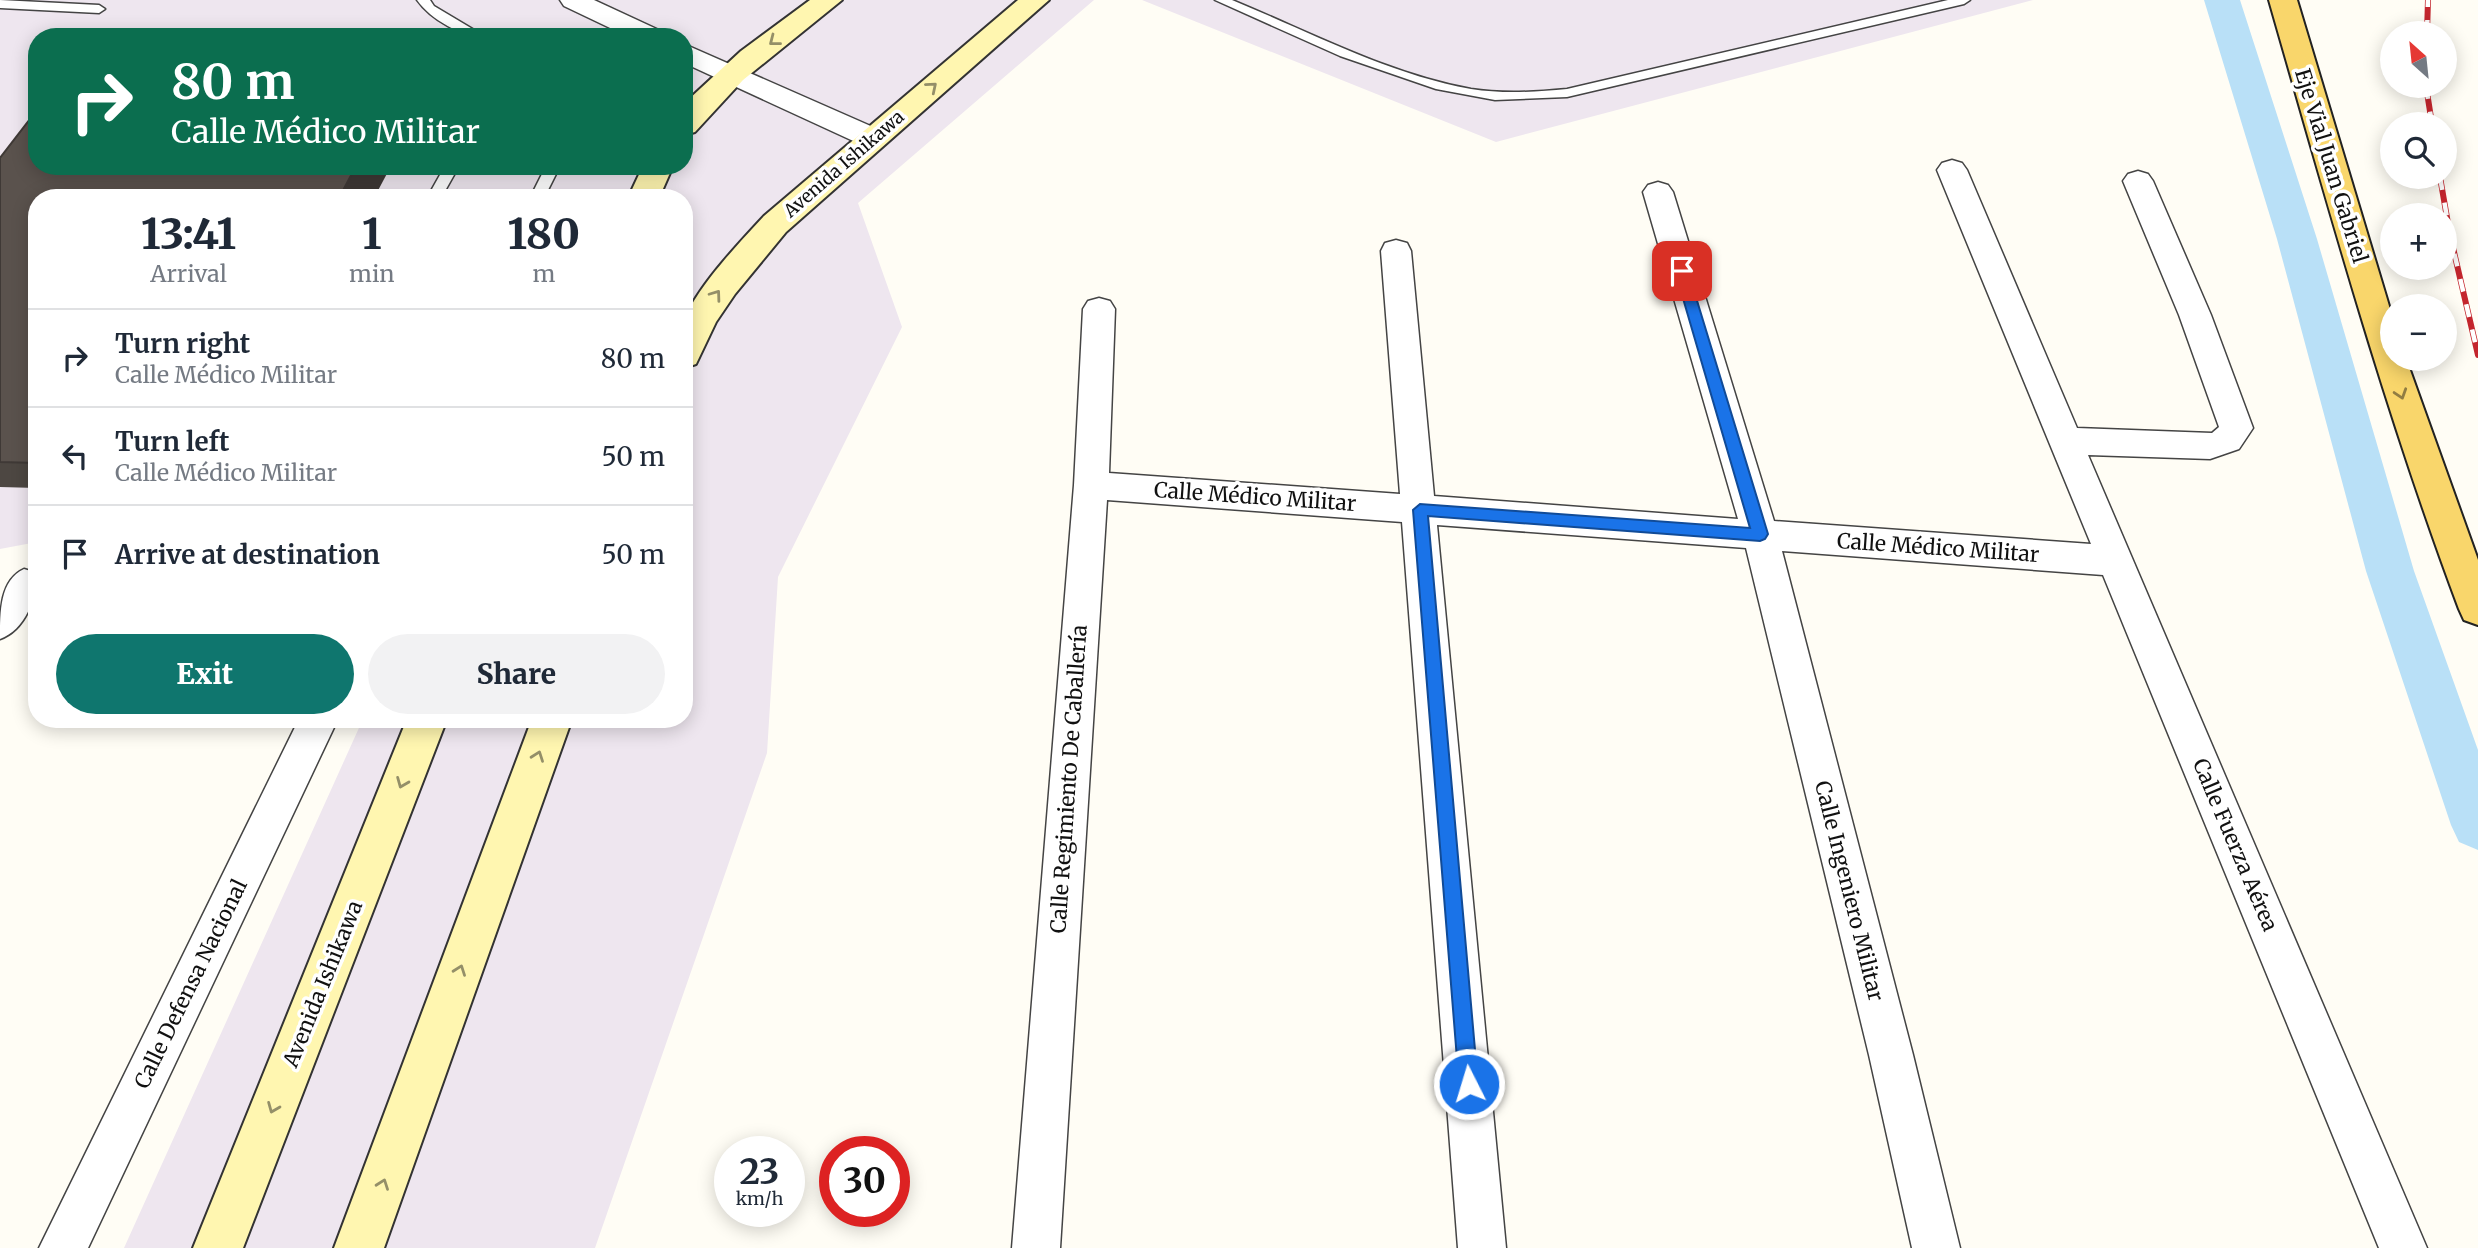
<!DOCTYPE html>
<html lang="en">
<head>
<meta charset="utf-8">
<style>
	body { margin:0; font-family:Merriweather,serif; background:#f2f2f3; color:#1f2937; height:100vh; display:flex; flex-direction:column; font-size:26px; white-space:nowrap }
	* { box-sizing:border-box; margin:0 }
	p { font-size:23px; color:#747a83 }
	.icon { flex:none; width:38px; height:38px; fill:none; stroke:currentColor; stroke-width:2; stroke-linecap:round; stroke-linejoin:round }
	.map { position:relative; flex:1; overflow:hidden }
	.drawer { position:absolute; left:28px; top:189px; width:665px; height:539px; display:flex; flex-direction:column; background:#fff; border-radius:28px; box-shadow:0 4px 18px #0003 }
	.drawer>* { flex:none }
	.hud { position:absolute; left:28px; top:28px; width:665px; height:147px; border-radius:28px; box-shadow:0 4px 18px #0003; background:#0b6e4f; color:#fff; overflow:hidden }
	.needle { width:46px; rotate:333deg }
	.controls { position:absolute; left:2380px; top:21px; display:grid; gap:14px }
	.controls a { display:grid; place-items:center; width:77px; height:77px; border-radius:50%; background:#fff; box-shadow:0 4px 18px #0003; font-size:35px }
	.speed { position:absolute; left:714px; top:1136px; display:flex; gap:14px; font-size:35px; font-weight:700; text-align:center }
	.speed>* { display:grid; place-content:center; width:91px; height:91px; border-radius:50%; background:#fff; box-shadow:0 4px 18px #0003; line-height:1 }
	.speed small { font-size:18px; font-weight:400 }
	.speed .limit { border:10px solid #d22; background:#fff; color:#111 }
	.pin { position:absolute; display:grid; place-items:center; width:60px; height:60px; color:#fff; margin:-30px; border-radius:14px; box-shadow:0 4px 10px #0006 }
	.me { position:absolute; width:77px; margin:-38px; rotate:355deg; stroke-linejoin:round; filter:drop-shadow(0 0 5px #0008) }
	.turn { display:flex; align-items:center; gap:24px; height:147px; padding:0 28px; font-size:32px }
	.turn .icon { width:91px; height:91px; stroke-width:2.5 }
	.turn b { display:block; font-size:49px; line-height:60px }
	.eta { display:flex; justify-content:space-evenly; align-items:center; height:119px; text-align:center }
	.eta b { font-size:42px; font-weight:800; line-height:49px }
	.primary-button { display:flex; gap:14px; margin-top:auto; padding:14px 28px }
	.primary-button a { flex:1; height:80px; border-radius:42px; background:#0f766e; color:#fff; font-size:28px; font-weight:800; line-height:80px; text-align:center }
	.primary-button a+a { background:#f2f2f3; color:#1f2937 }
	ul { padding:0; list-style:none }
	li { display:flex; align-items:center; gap:21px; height:98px; padding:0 28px; border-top:2px solid #e0e1e3 }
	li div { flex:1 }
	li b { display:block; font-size:26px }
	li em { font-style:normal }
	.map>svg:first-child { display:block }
	.industrial { fill:#eee6ef; fill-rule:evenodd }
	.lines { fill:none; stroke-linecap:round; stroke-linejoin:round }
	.canal { fill:#b9e0f7; fill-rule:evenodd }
	.lane-casing { stroke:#444; stroke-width:3 }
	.street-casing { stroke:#444; stroke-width:3 }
	.secondary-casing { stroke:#333; stroke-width:4 }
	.primary-casing { stroke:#222; stroke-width:4 }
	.lane { fill:#fff; fill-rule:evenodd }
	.street { fill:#fff; fill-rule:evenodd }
	.secondary { fill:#fff6b0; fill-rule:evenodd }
	.primary { fill:#f9d66b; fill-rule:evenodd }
	.rail-casing { stroke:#c4262e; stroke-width:6 }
	.rail { stroke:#fff; stroke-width:4.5; stroke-dasharray:13; stroke-linecap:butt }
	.wall { fill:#4d4742 }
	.shaded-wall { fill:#3f3936 }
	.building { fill:#5a524d; stroke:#3f3936; stroke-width:2 }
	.oneway { stroke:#948f68 }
	.oneway2 { stroke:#917d42 }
	.route { fill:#1a73e8; stroke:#114b97; stroke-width:2 }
	.labels { text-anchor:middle; stroke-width:7; stroke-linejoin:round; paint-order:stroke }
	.far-street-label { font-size:18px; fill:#111; stroke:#fff }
	.street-label { font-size:21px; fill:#111; stroke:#fff }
</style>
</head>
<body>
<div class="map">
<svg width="2478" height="1248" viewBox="0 0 2478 1248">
	<rect width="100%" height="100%" fill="#fffdf5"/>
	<path class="industrial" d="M0,0H1094L858,203L902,327L778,577L767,753L595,1248H124L363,719H684V198H37V542L0,549ZM37,37H684V166H37Z
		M1142,0H2033L1496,142Z"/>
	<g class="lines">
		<path class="canal" d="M2204,0H2240L2317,239L2414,571L2478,750V850L2459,842L2451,825L2366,571L2277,239Z"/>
		<defs>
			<path id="lane" d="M0,0L99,5L105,9L99,13L0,8Z
				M417,0H430L434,6L486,37C462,37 431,20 417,0Z
				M1215,0H1232C1310,32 1388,74 1471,89C1503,94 1535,92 1567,89L1948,0H1970L1964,4L1567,97L1495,100L1436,89L1340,56Z
				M445,166H459L441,198H427Z
				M546,166H560L544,198H530Z"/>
			<path id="street" d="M560,0H594L661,31L664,37H629L564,6Z
				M684,44L882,131L886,138L882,145L872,147L862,145L684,63Z
				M1952,160L1962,163L1967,170L2077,428L2212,433L2219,427L2179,315L2123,181L2128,174L2138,171L2148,174L2153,181L2211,315L2253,428L2239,449L2210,459L2088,455L2427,1248H2379L2103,575L1782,551L1913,1055L1960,1248H1912L1869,1055L1746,548L1437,525L1506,1248H1458L1402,522L1107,500L1060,1248H1012L1074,485L1083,309L1088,301L1099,298L1110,301L1115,309L1109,473L1400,494L1381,251L1385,243L1396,240L1407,243L1411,251L1434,496L1738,519L1643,192L1648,185L1658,182L1668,185L1673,192L1774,521L2091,544L1937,170L1942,163Z
				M24,569L37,573C37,598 25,630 0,639C0,611 0,580 24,569Z
				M299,719H338L88,1248H39Z"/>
			<path id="secondary" d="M810,0H842L743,80L695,132L684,135V105L688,100L741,51Z
				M1018,0H1049L786,232L735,294L716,322L696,364L684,368C684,353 680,332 685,319C697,287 740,242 764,216Z
				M643,166H673L659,198H628Z
				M407,719H447L243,1248H193Z
				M532,719H572L384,1248H334Z"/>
			<path id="primary" d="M2269,0H2297L2392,316V359H2406L2478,560V625L2464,620L2459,609C2384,409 2328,205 2269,0Z"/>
		</defs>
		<use href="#lane" class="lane-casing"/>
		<use href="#street" class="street-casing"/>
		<use href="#secondary" class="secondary-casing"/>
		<use href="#primary" class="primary-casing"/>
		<use href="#lane" class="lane"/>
		<use href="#street" class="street"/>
		<use href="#secondary" class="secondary"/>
		<use href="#primary" class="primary"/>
		<defs>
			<path id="rail" d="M2427,33L2428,0
				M2426,86L2432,124
				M2440,177L2450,235L2478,355"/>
		</defs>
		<use href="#rail" class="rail-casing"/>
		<use href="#rail" class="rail"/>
	</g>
	<path class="wall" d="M0,158L37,198V488L0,487Z"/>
	<path class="shaded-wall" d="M356,166H391L374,198H339Z"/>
	<path class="building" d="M37,110V166H356L339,198H37V463L0,462V158Z"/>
	<defs><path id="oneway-chevron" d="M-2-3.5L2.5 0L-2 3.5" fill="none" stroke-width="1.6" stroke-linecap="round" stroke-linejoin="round" transform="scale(1.75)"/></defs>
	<g class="oneway">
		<use href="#oneway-chevron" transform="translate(774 41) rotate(142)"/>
		<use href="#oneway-chevron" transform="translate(932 87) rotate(-40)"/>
		<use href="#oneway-chevron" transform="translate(716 295) rotate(-54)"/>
		<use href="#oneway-chevron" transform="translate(538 756) rotate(-70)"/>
		<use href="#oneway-chevron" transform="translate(402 783) rotate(112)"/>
		<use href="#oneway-chevron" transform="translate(460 970) rotate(-70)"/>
		<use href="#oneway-chevron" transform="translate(273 1108) rotate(112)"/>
		<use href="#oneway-chevron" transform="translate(383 1184) rotate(-70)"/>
	</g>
	<use class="oneway2" href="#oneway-chevron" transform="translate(2401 394) rotate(72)"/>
	<path class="route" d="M1682,266L1688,271L1768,534L1765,539L1760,541L1428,516L1478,1084L1475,1091L1469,1094L1462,1091L1459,1084L1413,510L1420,504L1750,528L1675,271Z"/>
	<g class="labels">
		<g class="far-street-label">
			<text transform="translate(844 164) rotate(-41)" y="6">Avenida Ishikawa</text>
		</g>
		<g class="street-label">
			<text transform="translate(2331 166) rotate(73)" y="7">Eje Vial Juan Gabriel</text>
			<text transform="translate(1255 497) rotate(4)" y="7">Calle Médico Militar</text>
			<text transform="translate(1938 548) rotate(4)" y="7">Calle Médico Militar</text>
			<text transform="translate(1069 779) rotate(-86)" y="7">Calle Regimiento De Caballería</text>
			<text transform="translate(2235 845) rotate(67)" y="7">Calle Fuerza Aérea</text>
			<text transform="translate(1849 891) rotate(76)" y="7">Calle Ingeniero Militar</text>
			<text transform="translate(191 984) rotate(-64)" y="7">Calle Defensa Nacional</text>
			<text transform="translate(323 984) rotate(-68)" y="7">Avenida Ishikawa</text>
		</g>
	</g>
</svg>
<div class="controls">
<a><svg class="needle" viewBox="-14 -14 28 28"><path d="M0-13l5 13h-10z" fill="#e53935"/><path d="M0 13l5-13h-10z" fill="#747a83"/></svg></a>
<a><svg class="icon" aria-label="search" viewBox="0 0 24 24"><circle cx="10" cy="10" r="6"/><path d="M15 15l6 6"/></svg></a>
<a>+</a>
<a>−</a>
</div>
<div class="speed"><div>23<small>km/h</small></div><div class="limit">30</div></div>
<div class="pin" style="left:1682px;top:271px;background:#d93025"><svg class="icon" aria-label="arrive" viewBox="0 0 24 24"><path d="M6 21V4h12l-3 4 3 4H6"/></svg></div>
<svg class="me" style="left:1469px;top:1084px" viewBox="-20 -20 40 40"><circle r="17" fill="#1a73e8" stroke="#fff" stroke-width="3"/><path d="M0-11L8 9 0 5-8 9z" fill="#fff"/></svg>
<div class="hud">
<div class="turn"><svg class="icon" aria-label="right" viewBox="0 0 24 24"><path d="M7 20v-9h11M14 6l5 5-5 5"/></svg><div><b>80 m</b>Calle Médico Militar</div></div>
</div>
<section class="drawer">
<div class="eta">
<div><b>13:41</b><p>Arrival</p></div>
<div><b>1</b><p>min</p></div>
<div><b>180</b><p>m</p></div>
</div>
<ul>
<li><svg class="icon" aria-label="right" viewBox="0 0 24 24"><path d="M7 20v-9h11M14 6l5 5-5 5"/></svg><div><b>Turn right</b><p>Calle Médico Militar</p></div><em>80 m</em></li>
<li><svg class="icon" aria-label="left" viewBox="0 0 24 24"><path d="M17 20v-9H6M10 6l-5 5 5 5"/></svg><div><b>Turn left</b><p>Calle Médico Militar</p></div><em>50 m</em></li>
<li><svg class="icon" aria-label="arrive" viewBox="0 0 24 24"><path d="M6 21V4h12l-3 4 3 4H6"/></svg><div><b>Arrive at destination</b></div><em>50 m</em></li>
</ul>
<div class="primary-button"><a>Exit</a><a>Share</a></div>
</section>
</div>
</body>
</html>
